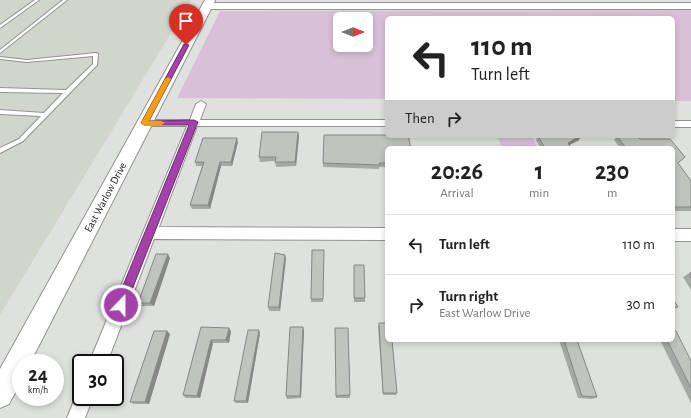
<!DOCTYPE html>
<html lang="en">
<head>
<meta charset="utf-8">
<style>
	body { margin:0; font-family:"Alegreya Sans",sans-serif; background:#f2f2f2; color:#222; height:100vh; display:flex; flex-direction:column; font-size:15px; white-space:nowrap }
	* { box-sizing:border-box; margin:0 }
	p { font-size:13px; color:#767676 }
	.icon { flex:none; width:22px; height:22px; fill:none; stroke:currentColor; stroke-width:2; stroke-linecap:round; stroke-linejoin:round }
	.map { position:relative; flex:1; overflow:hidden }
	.drawer { position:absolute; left:385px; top:146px; width:290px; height:196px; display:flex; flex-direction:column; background:#fff; border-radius:6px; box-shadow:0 2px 6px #0003 }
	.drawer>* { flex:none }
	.top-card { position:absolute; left:385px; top:16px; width:290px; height:122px; border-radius:6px; box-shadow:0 2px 6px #0003; background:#fff; color:#222; overflow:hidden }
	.needle { width:26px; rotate:90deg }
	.tools { position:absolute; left:333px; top:12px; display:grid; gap:8px }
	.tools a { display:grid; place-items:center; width:40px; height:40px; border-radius:6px; background:#fff; box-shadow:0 2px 6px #0003; font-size:20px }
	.speed { position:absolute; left:12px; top:354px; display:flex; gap:8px; font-size:20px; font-weight:700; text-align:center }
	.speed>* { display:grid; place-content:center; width:52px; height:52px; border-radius:50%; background:#fff; box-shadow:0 2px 6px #0003; line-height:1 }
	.speed small { font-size:10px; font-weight:400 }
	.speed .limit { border:2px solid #111; border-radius:6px; background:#fff; color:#111 }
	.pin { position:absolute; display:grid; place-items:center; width:34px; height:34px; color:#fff; margin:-41px -17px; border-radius:50% 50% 50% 0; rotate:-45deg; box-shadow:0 0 4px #0007 }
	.pin .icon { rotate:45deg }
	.me { position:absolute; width:44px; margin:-22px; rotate:22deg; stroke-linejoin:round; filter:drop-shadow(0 0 3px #0008) }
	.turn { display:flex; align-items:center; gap:14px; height:84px; padding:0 20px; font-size:18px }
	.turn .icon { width:52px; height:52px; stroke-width:2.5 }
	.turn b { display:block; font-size:28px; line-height:34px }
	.then { display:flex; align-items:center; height:38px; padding:0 20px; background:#0003; gap:8px; font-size:15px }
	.eta { display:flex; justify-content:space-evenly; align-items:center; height:68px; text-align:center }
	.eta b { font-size:24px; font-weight:600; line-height:28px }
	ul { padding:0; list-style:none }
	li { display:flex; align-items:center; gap:12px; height:60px; padding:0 20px; border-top:1px solid #e0e0e0 }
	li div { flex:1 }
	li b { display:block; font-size:15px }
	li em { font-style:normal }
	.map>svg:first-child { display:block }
	.built { fill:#d0d6cc }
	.green { fill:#d8c1d8; fill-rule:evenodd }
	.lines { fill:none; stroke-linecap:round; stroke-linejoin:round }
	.lane-casing { stroke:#929390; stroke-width:2 }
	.street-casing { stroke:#929390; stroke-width:2 }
	.secondary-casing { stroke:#929390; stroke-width:2 }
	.lane { fill:#fff; fill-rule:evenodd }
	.street { fill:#fff; fill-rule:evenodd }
	.secondary { fill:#fff; fill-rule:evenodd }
	.wall { fill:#a6a8a4 }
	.shaded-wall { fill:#878886 }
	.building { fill:#c1c3bf; stroke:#878886 }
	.route { fill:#a442a9; stroke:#6b2b6e }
	.slow { fill:#f59e0b }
	.labels { text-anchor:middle; stroke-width:3.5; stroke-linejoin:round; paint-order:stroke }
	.street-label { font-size:11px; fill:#141514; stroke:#fff }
</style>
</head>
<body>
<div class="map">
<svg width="691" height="418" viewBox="0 0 691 418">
	<rect width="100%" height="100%" fill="#dfe1de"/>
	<path class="built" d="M0,0H191L0,315Z"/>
	<path class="green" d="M691,10V101H673V18H387V99L177,98L220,11ZM340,19H366V45H340Z
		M497,136H532L538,148H502Z"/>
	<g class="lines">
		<defs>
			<path id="lane" d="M35,0H39L0,28V25Z
				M63,0H67L0,53V50Z
				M96,53L98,54L97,65L23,141L0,153V148L19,139L41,116L0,114V110L44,113L63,93L0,92V88L66,90L93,64V56L27,62L0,59V57L27,60Z"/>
			<path id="street" d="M201,101L206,104L200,120H387V126H197L159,227L387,228V240L154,239L107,363H89L187,126H144L139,123L144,120H190L196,104Z
				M673,121H691V127H673Z
				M673,229H691V241H673Z
				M81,389V397H93L85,418H67L78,391Z"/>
			<path id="secondary" d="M205,0H215L214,3H691V9H211L30,363H21V382L9,404L0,408V369Z"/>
		</defs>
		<use href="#lane" class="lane-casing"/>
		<use href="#street" class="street-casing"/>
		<use href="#secondary" class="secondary-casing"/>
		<use href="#lane" class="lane"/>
		<use href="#street" class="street"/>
		<use href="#secondary" class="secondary"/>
	</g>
	<path class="wall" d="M299,136L296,166L276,167L275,161L260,162L259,157Z
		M538,136L579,140L569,145L571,148H540L536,140Z
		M617,136H638L640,139H670L685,157L678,163L691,181V211H673V148H620L614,140Z
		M238,142L232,166H221L210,209H192L190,205L202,166H196L195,162Z
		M387,148V167H379V169L323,167V163Z
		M324,254L323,302H311V299Z
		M170,258L154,306H141L138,303Z
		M286,258L280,311H269L268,307Z
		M354,265L365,298V302H354Z
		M691,272V290L683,277Z
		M673,299L678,307L673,310Z
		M379,323L397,393L396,395H383L378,327Z
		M201,327L231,331L229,343H213L200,398H186L183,395Z
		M335,328H348L350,398H336Z
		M304,330L301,398L287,399L286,396Z
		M167,331L170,334L149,404H134L130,402Z
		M260,333L248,403H236L234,401Z
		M559,340H577L597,397L592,399L578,398Z
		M660,340H673L691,361V403Z"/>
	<path class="shaded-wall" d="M298,132L299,136L296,166L295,162Z
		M580,136H581L579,140L566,147L568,143Z
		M237,138L238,142L232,166L231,162Z
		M220,162L221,166L210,209L208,205Z
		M168,254L170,258L154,306L150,303Z
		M285,255L286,258L280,311L279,307Z
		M303,327L304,330L301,398L300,396Z
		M229,328L231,331L229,343L226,340Z
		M259,330L260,333L248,403L246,401Z
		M167,331L170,334L149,404L145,402Z
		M211,340L213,343L200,398L197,396Z"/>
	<path class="building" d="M262,132H298L295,162H275L276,157H259Z
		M324,135H387V136H408L411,148H387V163H379L380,165L323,163Z
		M538,136H580L568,143L571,148H545Z
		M617,136H638L640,139H670L685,157L678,163L691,181V207H673V148H626Z
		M203,138H237L231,162H220L208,205H190L204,162H195Z
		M312,250H324L323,299H311Z
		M275,253L285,255L279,307H268Z
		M156,254H168L150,303H138Z
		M354,265H364L365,298H354Z
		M691,272V278L689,274Z
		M673,299L678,307H673Z
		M379,323H387V340H392L397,393H383Z
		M201,327L229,328L226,340H211L197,396L183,395Z
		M290,327H303L300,396H286Z
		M335,328H348L350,395L336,396Z
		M248,330H259L246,401H234Z
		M154,331H167L145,402H130Z
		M673,331H676L691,361V388L667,340H673Z
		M564,340H577L597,397L582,396Z"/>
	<path class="route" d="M184,44L189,45L149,121L194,120L198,122L126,305L125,309L121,311L117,309L115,305L189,125H144L141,123Z"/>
	<path class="slow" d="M168,77L171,79L149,121H161L165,123L161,125H142L141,123L165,79Z"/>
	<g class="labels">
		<g class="street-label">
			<text transform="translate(105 197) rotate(-62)" y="4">East Warlow Drive</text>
		</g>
	</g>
</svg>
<div class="tools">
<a><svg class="needle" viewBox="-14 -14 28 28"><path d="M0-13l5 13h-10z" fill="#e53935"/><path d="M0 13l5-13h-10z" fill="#767676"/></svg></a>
</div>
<div class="speed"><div>24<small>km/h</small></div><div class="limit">30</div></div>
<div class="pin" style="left:186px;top:45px;background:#d93025"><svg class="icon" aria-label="arrive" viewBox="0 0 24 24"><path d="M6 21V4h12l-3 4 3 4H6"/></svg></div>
<svg class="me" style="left:121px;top:305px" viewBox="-20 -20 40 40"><circle r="17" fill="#a442a9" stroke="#fff" stroke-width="3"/><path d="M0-11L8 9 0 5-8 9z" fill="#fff"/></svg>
<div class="top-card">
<div class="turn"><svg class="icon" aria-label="left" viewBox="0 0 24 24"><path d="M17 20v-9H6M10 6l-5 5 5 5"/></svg><div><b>110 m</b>Turn left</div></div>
<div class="then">Then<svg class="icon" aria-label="right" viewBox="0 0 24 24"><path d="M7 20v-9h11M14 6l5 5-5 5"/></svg></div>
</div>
<section class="drawer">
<div class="eta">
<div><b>20:26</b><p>Arrival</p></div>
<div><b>1</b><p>min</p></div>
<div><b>230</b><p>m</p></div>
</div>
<ul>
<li><svg class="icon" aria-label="left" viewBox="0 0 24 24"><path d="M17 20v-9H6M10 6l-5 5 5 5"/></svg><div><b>Turn left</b></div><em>110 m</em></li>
<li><svg class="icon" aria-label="right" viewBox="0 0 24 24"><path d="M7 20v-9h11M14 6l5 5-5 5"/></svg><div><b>Turn right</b><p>East Warlow Drive</p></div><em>30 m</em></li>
</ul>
</section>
</div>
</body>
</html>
